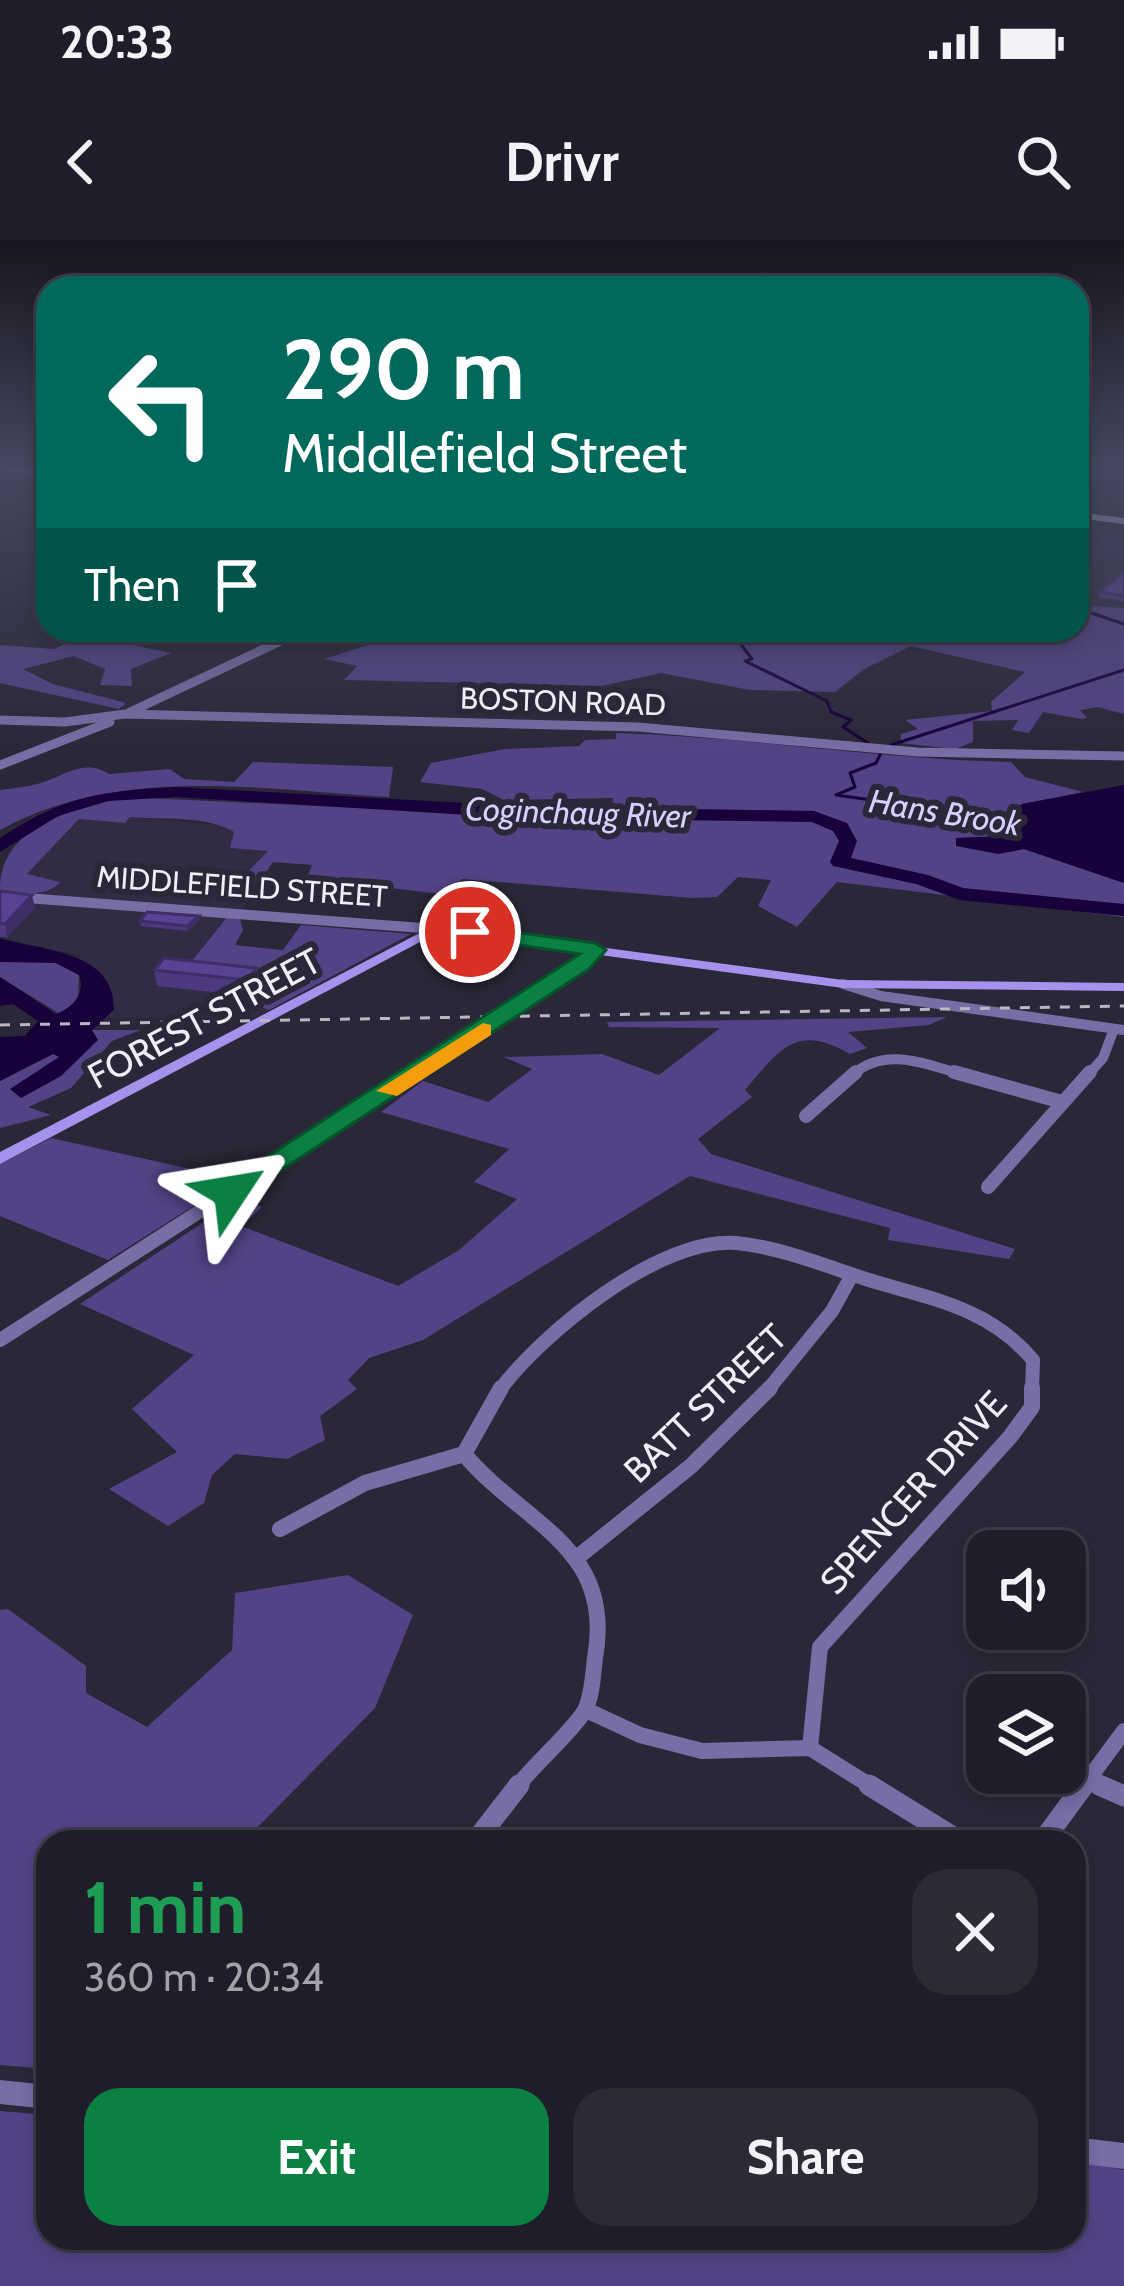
<!DOCTYPE html>
<html lang="en">
<head>
<meta charset="utf-8">
<style>
	body { margin:0; font-family:Cabin,sans-serif; background:#2d2a36; color:#f1f3f6; height:100vh; display:flex; flex-direction:column; font-size:45px; white-space:nowrap }
	* { box-sizing:border-box; margin:0 }
	p { font-size:39px; color:#a2a2a8 }
	.icon { flex:none; width:66px; height:66px; fill:none; stroke:currentColor; stroke-width:2; stroke-linecap:round; stroke-linejoin:round }
	.map { position:relative; flex:1; overflow:hidden }
	.side { position:absolute; left:36px; top:1590px; width:1050px; height:420px; display:flex; flex-direction:column; background:#201d2a; border-radius:36px; box-shadow:0 6px 18px #0003,0 0 0 3px #3d3b47 }
	.side>* { flex:none }
	.top-card { position:absolute; left:36px; top:36px; width:1053px; height:366px; border-radius:36px; box-shadow:0 6px 18px #0003,0 0 0 3px #3d3b47; background:#00695c; color:#fff; overflow:hidden }
	.buttons { position:absolute; left:966px; top:1290px; display:grid; gap:24px }
	.buttons a { display:grid; place-items:center; width:120px; height:120px; border-radius:24px; background:#201d2a; box-shadow:0 6px 18px #0003,0 0 0 3px #3d3b47; font-size:60px }
	.pin { position:absolute; display:grid; place-items:center; width:102px; height:102px; color:#fff; margin:-51px; border:6px solid #fff; border-radius:50%; box-shadow:0 3px 12px #0007 }
	.me { position:absolute; width:132px; margin:-66px; rotate:57deg; stroke-linejoin:round; filter:drop-shadow(0 0 9px #0008) }
	.turn { display:flex; align-items:center; gap:42px; height:252px; padding:0 48px; font-size:54px }
	.turn .icon { width:156px; height:156px; stroke-width:2.5 }
	.turn b { display:block; font-size:84px; line-height:102px }
	.then { display:flex; align-items:center; height:114px; padding:0 48px; background:#0003; gap:24px; font-size:45px }
	.round { display:grid; place-items:center; flex:none; width:126px; height:126px; border-radius:36px; background:#2d2a36 }
	.head { display:flex; align-items:center; justify-content:space-between; height:204px; padding:0 48px }
	h1 { font-size:72px; font-weight:700; line-height:90px; color:#1e9e55 }
	.primary-button { display:flex; gap:24px; margin-top:auto; padding:24px 48px }
	.primary-button a { flex:1; height:138px; border-radius:36px; background:#0b8043; color:#fff; font-size:48px; font-weight:700; line-height:138px; text-align:center }
	.primary-button a+a { background:#2d2a36; color:#f1f3f6 }
	.status { display:flex; justify-content:space-between; align-items:center; height:84px; padding:0 60px; background:#201d2a; direction:ltr }
	.status svg { height:33px; fill:currentColor }
	header { display:flex; justify-content:space-between; align-items:center; height:156px; padding:0 48px; background:#201d2a; font-size:54px; font-weight:700 }
	.map>svg:first-child { display:block }
	.built { fill:#312c44 }
	.green { fill:#534386 }
	.water { fill:#18003b }
	.lines { fill:none; stroke-linecap:round; stroke-linejoin:round }
	.stream { stroke:#18003b; stroke-width:3 }
	.river { fill:#18003b; fill-rule:evenodd }
	.minor-far4 { stroke:#786da5; stroke-width:9 }
	.minor-far3 { stroke:#786da5; stroke-width:10 }
	.minor-far2 { stroke:#786da5; stroke-width:14 }
	.minor-far1 { stroke:#786da5; stroke-width:16 }
	.minor { stroke:#786da5; stroke-width:21 }
	.tertiary { fill:#786da5; fill-rule:evenodd }
	.secondary { fill:#a692ec; fill-rule:evenodd }
	.trunk { fill:#d5ccfc; fill-rule:evenodd }
	.rail { stroke:#b9b7c4; stroke-width:3; stroke-dasharray:10 10; stroke-linecap:butt }
	.wall { fill:#4c397f }
	.shaded-wall { fill:#3e2e68 }
	.building { fill:#584294; stroke:#3e2e68; stroke-width:3 }
	.route { fill:#0b8043; stroke:#07532c; stroke-width:3 }
	.slow { fill:#f59e0b }
	.labels { text-anchor:middle; stroke-width:12; stroke-linejoin:round; paint-order:stroke }
	.far-street-label { font-size:30px; fill:#efedf9; stroke:#2a2738 }
	.far-water-label { font-size:33px; font-style:italic; fill:#d7d0fe; stroke:#2a2738 }
	.street-label { font-size:36px; fill:#efedf9; stroke:#2a2738 }
</style>
</head>
<body>
<div class="status"><b>20:33</b><svg viewBox="0 0 49 12"><path d="M0 12V9h3v3zM5 12V6h3v6zM10 12V3h3v9zM15 12V0h3v12zM26 1h20v11H26zM47 4h2v5h-2z"/></svg></div>
<header><svg class="icon" aria-label="back" viewBox="0 0 24 24"><path d="M15 5l-7 7 7 7"/></svg>Drivr<svg class="icon" aria-label="search" viewBox="0 0 24 24"><circle cx="10" cy="10" r="6"/><path d="M15 15l6 6"/></svg></header>
<div class="map">
<svg width="1124" height="2046" viewBox="0 0 1124 2046">
	<rect width="100%" height="100%" fill="#2a2738"/>
	<path class="built" d="M1102,296L1124,299V368L1077,365V308Z
		M130,577L221,585L234,592L230,608L269,611L227,655L251,654L239,676L218,685L258,744L250,756L273,759L263,767L269,770L257,777L102,778L114,759L74,714L0,698V650L48,653L26,635L79,579L125,583Z"/>
	<path class="green" d="M1077,365L1124,368V474L1098,467L1080,470L1087,478L1081,479L1043,472L1029,493L1012,490L1018,480L973,481V502L955,509L900,503L901,494L918,489L905,480L992,471L991,462L1025,432L911,406L864,429L835,452L750,450L661,433L602,446L344,440L357,426L324,419L415,390H1077Z
		M84,395L171,413L131,429L132,446L100,445L105,429L74,416L23,429L53,444L126,463L119,469L0,443V405L54,409Z
		M616,493C749,497 879,519 1011,522L1025,537L1083,552L1022,564L1007,596L956,598L998,614L1024,609L1124,643V677L837,642L797,687L758,666L771,640L738,637L717,657L692,658L462,639L449,655L307,638L312,625L273,622L251,654L225,655L268,611L230,608L234,592C205,575 164,580 130,577L125,583L79,579L27,634L60,642C46,659 21,652 0,650C0,584 77,569 126,557L612,580L613,558L504,560L482,549L420,542L431,523L505,509L579,506L585,500L616,499Z
		M253,522L393,527L389,557C259,549 118,525 0,590V550C13,548 28,547 41,543C65,536 83,518 109,534L170,529L184,539L234,542Z
		M228,676H239L243,690L235,705L283,710L301,685L411,694L269,770L261,767L273,757L180,736Z
		M31,719L56,723L79,735L78,759L60,774L0,737V722Z
		M947,777L929,785L848,792L867,808L850,814C796,783 780,809 745,850L752,857L698,899L711,914L1015,1009L1009,1019L888,1000L890,988L690,936L423,1100L369,1118L348,1140L357,1149L320,1176L325,1200L287,1219L235,1214L212,1235L204,1263L168,1286L109,1249L177,1212L132,1169L194,1115L80,1064L240,958L262,967L241,986L398,1046L459,1010L517,959L474,942L509,909L381,872L423,841L488,862L532,829L504,817L602,814L659,835L720,788L609,787L607,782Z
		M92,790H141L112,801L71,848L28,867L51,875L0,888V841L53,814L60,817L11,849L21,858Z
		M51,898L236,939L108,1020L0,976V924Z
		M348,1335L413,1375L375,1468L243,1602H48V1829L0,1825V1370L8,1369L86,1426V1453L147,1487L232,1410L235,1353Z
		M0,1871L48,1875V1998H1074V1920L1124,1930V2046H0Z"/>
	<path class="water" d="M1124,545V643L1024,609L998,614L956,606V598L1005,596L996,587L1022,564Z
		M0,698C39,711 115,709 114,770L92,790L98,800L61,836L21,858L10,849L59,817L53,814L0,841V797L25,796L38,781L13,764L0,766V737L56,774C73,768 86,753 79,735L56,723L0,722Z"/>
	<g class="lines">
		<path class="stream" d="M1077,368L1124,384
			M767,390L770,395L740,403L752,419L745,421L827,461L831,472L851,480L843,487L868,503
			M891,505L1124,430
			M881,513L876,523L850,533L855,547L836,555L1006,579"/>
		<path class="river" d="M176,547L519,566L814,571L847,583L857,601L851,618L928,635L963,648L1124,664V676L960,660L916,644L833,626L830,622L839,601L833,591L812,582L519,578L176,557L108,561L58,576L0,612V598C64,556 101,551 176,547Z"/>
		<path class="minor-far4" d="M130,472L304,390
			M0,480L65,482L125,474L638,487L917,512L1124,516
			M0,525L110,482"/>
		<path class="minor-far3" d="M0,656L435,689
			M843,744L881,756L1124,790
			M411,835L582,725L595,710
			M852,835C886,805 927,825 965,835
			M1088,835L1103,818L1114,789"/>
		<path class="minor-far2" d="M954,832L1062,862
			M806,876L856,832
			M988,947L1090,832
			M0,1100L416,832
			M499,1151C543,1092 660,997 736,1003C786,1008 832,1029 879,1043C938,1060 992,1071 1033,1120L1032,1151
			M767,1151L832,1071L852,1035"/>
		<path class="minor-far1" d="M501,1148L464,1214C524,1285 615,1306 595,1418C593,1434 592,1459 584,1472C567,1497 536,1522 516,1548
			M280,1289L365,1243L464,1214
			M579,1316L691,1226L770,1148
			M586,1470L640,1495L702,1511L810,1508L874,1548
			M810,1508L820,1407L1010,1197L1032,1167V1148
			M1088,1540L1106,1548
			M1082,1548L1124,1491"/>
		<path class="minor" d="M869,1545L961,1602
			M1099,1545L1124,1556
			M475,1602L519,1545
			M1042,1602L1084,1545"/>
		<path class="tertiary" d="M0,1840L48,1845V1869L0,1864Z
			M1074,1897L1124,1903V1929L1074,1923Z"/>
		<path class="secondary" d="M435,685L843,740L1124,743V751L843,748L437,693L0,924V912Z"/>
		<path class="trunk" d="M0,225L48,230V236L0,230Z
			M1077,272L1124,278V284L1077,278Z"/>
		<path class="rail" d="M0,785L1124,766"/>
	</g>
	<path class="wall" d="M1124,332V361L1099,357L1100,352Z
		M0,651L35,668L7,697H0Z
		M140,681H199L187,691L141,686Z
		M256,728L258,744L249,756L157,746L154,730Z"/>
	<path class="shaded-wall" d="M32,655L35,668L7,697L5,684Z
		M199,676V681L187,691V686Z
		M256,728L258,744L249,756L247,740Z"/>
	<path class="building" d="M1124,332V356L1100,352Z
		M0,651L32,655L5,684L0,683Z
		M147,672L199,676L187,686L140,681Z
		M164,718L256,728L247,740L154,730Z"/>
	<linearGradient id="sky" x2="0" y2="1"><stop stop-color="#17151f"/><stop offset="0.44" stop-color="#44475e"/><stop offset="1" stop-color="#44475e" stop-opacity="0"/></linearGradient>
	<rect width="1124" height="512" fill="url(#sky)"/>
	<path class="route" d="M470,686L595,703L606,710L589,729L240,957H222V946L580,714L463,697L460,692Z"/>
	<path class="slow" d="M483,783L491,785V795L397,856L376,851Z"/>
	<g class="labels">
		<g class="far-street-label">
			<text transform="translate(563 462) rotate(2)" y="10">BOSTON ROAD</text>
			<text transform="translate(242 647) rotate(4)" y="10">MIDDLEFIELD STREET</text>
		</g>
		<g class="far-water-label">
			<text transform="translate(578 572) rotate(2)" y="12">Coginchaug River</text>
			<text transform="translate(945 572) rotate(9)" y="12">Hans Brook</text>
		</g>
		<g class="street-label">
			<text transform="translate(204 778) rotate(-28)" y="13">FOREST STREET</text>
			<text transform="translate(705 1163) rotate(-44)" y="13">BATT STREET</text>
			<text transform="translate(913 1252) rotate(-48)" y="13">SPENCER DRIVE</text>
		</g>
	</g>
</svg>
<div class="buttons">
<a><svg class="icon" aria-label="sound" viewBox="0 0 24 24"><path d="M4 9h4l5-4v14l-5-4H4zM17 9q2 3 0 6"/></svg></a>
<a><svg class="icon" aria-label="layers" viewBox="0 0 24 24"><path d="M12 4l9 5-9 5-9-5zM3 14l9 5 9-5"/></svg></a>
</div>
<div class="pin" style="left:470px;top:692px;background:#d93025"><svg class="icon" aria-label="arrive" viewBox="0 0 24 24"><path d="M6 21V4h12l-3 4 3 4H6"/></svg></div>
<svg class="me" style="left:231px;top:952px" viewBox="-20 -20 40 40"><path d="M0-17L14 15 0 8-14 15z" fill="#0b8043" stroke="#fff" stroke-width="4"/></svg>
<div class="top-card">
<div class="turn"><svg class="icon" aria-label="left" viewBox="0 0 24 24"><path d="M17 20v-9H6M10 6l-5 5 5 5"/></svg><div><b>290 m</b>Middlefield Street</div></div>
<div class="then">Then<svg class="icon" aria-label="arrive" viewBox="0 0 24 24"><path d="M6 21V4h12l-3 4 3 4H6"/></svg></div>
</div>
<section class="side">
<div class="head"><div><h1>1 min</h1><p>360 m · 20:34</p></div><a class="round"><svg class="icon" aria-label="close" viewBox="0 0 24 24"><path d="M6 6l12 12M18 6L6 18"/></svg></a></div>
<div class="primary-button"><a>Exit</a><a>Share</a></div>
</section>
</div>
</body>
</html>
